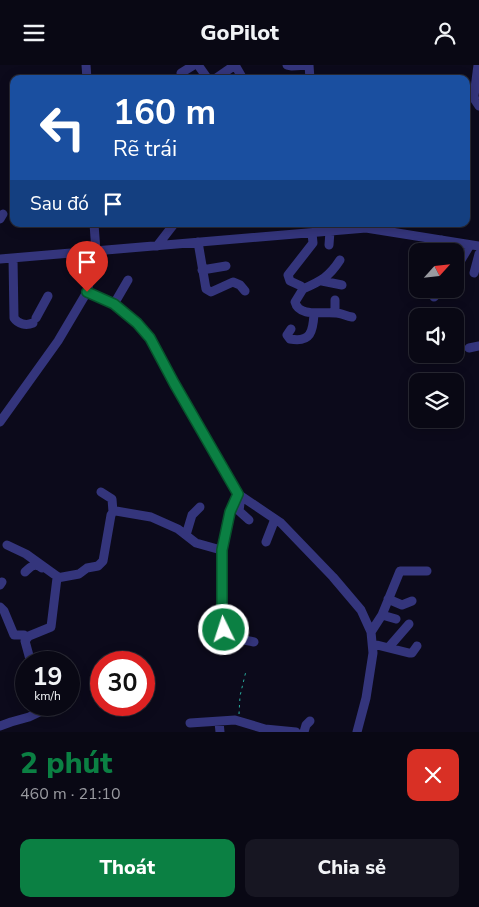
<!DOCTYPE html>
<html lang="vi">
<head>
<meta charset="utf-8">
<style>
	body { margin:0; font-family:"Nunito Sans",sans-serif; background:#171622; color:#f1f3f6; height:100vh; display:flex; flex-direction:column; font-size:19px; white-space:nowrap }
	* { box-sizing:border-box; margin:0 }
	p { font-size:16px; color:#999aa0 }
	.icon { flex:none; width:28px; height:28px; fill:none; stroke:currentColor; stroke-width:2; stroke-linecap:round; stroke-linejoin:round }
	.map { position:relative; height:667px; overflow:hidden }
	.drawer { display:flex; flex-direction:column; background:#090814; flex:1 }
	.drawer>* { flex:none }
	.banner { position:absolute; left:10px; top:10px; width:460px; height:152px; border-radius:10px; box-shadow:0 2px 12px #0003,0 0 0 1px #292934; background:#1a4fa0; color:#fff; overflow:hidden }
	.needle { width:32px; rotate:63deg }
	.buttons { position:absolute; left:409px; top:178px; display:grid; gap:10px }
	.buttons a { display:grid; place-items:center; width:55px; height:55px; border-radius:10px; background:#090814; box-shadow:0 2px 12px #0003,0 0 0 1px #292934; font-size:25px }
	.speed { position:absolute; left:15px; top:586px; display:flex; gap:10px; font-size:25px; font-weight:700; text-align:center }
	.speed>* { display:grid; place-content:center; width:65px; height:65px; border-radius:50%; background:#090814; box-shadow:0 2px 12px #0003,0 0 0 1px #292934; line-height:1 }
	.speed small { font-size:12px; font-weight:400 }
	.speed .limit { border:8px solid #d22; background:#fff; color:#111 }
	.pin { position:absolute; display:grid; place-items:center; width:42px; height:42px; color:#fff; margin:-51px -21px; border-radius:50% 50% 50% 0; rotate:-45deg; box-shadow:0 0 5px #0007 }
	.pin .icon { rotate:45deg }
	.me { position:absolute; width:55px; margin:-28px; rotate:356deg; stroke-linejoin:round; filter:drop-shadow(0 0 4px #0008) }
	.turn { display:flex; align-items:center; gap:18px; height:105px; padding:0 20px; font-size:22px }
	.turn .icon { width:65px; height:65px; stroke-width:2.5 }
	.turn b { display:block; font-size:35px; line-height:42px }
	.then { display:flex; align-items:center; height:48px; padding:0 20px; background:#0003; gap:10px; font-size:19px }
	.round { display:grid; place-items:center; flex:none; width:52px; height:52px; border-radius:10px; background:#171622 }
	.overview { display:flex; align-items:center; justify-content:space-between; height:85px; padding:0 20px }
	h1 { font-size:30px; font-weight:800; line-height:38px; color:#0b8043 }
	.action { display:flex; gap:10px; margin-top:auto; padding:10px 20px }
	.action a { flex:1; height:58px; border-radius:10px; background:#0b8043; color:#fff; font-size:20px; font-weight:800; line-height:58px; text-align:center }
	.action a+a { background:#171622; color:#f1f3f6 }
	header { display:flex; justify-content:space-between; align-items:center; height:65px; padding:0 20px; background:#090814; font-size:22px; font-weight:800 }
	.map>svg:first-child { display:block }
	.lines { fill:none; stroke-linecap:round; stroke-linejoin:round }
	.path { stroke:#29ae9f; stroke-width:1; stroke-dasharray:2.5 4; stroke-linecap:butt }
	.minor { stroke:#34357c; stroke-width:9 }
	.route-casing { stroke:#07532c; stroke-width:12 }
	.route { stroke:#0b8043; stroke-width:9 }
</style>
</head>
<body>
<header><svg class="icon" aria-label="menu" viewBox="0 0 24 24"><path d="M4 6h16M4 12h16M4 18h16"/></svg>GoPilot<svg class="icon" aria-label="person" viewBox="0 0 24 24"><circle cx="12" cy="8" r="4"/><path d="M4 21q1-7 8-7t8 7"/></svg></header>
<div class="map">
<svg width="479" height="667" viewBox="0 0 479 667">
	<rect width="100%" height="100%" fill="#0c0a1b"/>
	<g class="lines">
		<path class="path" d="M239,649L240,631L246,606"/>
		<path class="minor" d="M86,0L87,14
			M198,0L208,14
			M235,0L243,14
			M287,0L292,1L309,0L310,14
			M478,0L474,31L475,35L479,41
			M181,8L194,0
			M215,14L235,0
			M0,154L3,149
			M312,168L313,178L288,210L290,216L301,221L303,224L295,237C299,253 324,246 336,248C341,248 346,251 352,252
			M198,177L206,224L211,227L233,217L240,220L245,226
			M329,180L330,166
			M157,181L174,159
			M437,186L442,175
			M13,193L14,253C18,259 26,261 33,258
			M0,194L366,163L479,181
			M202,205L226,201
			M455,205L470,180
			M474,208L479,189
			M322,216L342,220
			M303,224C321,216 329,212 340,195
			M87,227L114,239L137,258L150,273L174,319L238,429L281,458L333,512L361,545L371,567L373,588L366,633L357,667
			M434,232L442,224
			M114,239L128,215
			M335,248V235
			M36,253L48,231
			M291,264L287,270L290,274C311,278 313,266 314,249
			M469,283L479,281
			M0,357L58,276L87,227L96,186L94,159
			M238,429L230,447L221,485L222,560C226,575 241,574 254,577
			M241,431L239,446L249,455
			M113,447L116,446L151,452L178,464L196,478L221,485
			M186,470L192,450L200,442
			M266,477L275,454
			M7,480L26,489L58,512
			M25,507C30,502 35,497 42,503
			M0,520L2,517
			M388,534L402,540L412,536
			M0,542L4,546L14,570H24L27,573
			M382,550L396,554
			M371,567L382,550L400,506H427
			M373,579L409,588H412L417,581
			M389,582L409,559
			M31,598L25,576L29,571L51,562L57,513L79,509L87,503L98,501L103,496L111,450L113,447L112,434L101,427
			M219,657L220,667
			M190,658L235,655L265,664L296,667
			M0,661L11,657L29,652L48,643L50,640
			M304,667L306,660L310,656"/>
	</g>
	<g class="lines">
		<defs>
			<path id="route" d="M87,227L114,239L137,258L150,273L174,318L238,429L230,447L222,485V549L224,565"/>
		</defs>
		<use href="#route" class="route-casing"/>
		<use href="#route" class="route"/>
	</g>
</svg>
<div class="buttons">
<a><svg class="needle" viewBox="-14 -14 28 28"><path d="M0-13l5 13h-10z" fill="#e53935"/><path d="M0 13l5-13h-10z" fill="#999aa0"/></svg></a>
<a><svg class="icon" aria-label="sound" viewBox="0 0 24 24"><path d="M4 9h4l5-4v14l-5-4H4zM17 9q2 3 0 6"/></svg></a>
<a><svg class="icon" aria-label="layers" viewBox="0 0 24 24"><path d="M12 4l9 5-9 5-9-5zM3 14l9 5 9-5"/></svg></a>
</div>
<div class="speed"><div>19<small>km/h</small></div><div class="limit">30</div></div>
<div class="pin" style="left:87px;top:227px;background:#d93025"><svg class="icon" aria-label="arrive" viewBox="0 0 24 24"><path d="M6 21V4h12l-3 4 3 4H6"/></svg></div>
<svg class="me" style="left:224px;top:565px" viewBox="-20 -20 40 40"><circle r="17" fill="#0b8043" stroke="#fff" stroke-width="3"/><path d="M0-11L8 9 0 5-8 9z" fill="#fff"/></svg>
<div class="banner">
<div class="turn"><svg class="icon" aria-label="left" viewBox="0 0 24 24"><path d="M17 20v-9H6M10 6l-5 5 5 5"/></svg><div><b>160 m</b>Rẽ trái</div></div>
<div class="then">Sau đó<svg class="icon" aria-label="arrive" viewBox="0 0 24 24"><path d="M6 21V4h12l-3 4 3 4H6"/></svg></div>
</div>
</div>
<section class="drawer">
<div class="overview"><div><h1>2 phút</h1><p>460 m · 21:10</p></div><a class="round" style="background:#d93025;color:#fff"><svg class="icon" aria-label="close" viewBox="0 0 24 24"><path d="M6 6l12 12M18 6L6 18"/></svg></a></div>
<div class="action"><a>Thoát</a><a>Chia sẻ</a></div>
</section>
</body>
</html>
